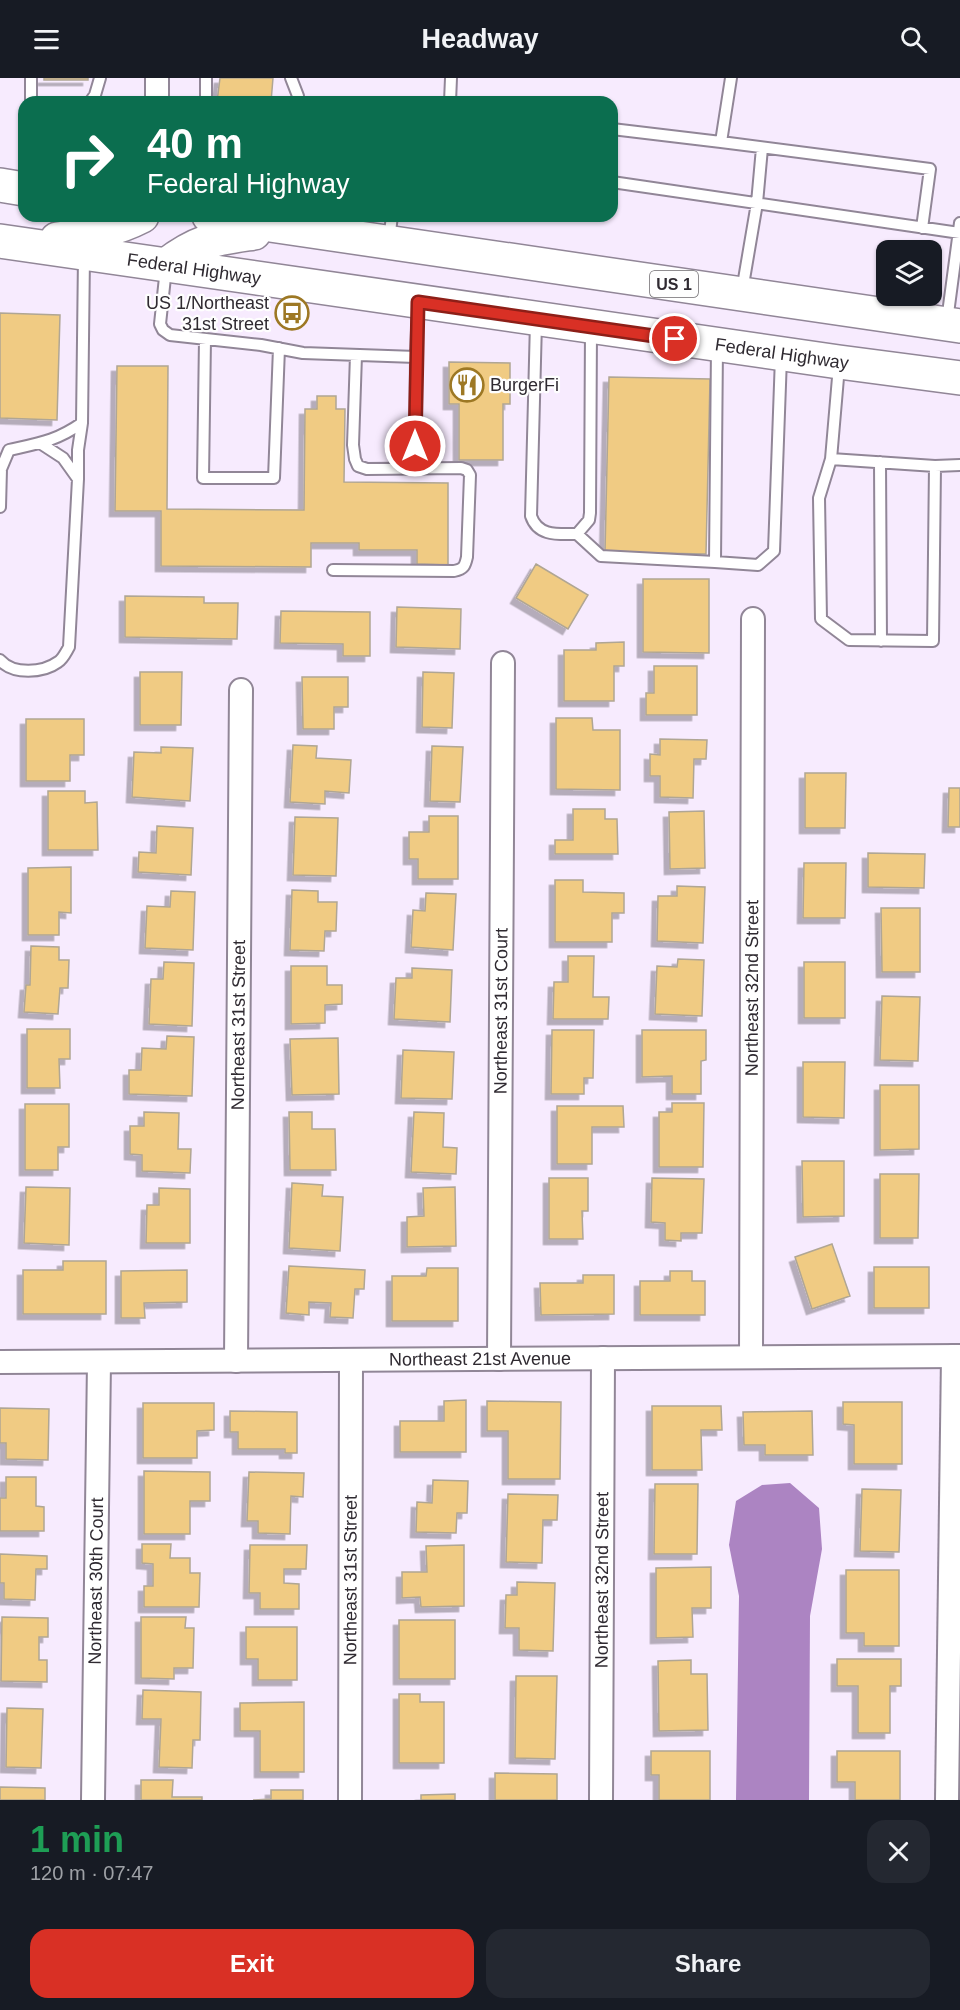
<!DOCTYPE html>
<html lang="en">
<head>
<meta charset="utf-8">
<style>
	body { margin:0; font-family:Helvetica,sans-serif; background:#242831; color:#f1f3f6; height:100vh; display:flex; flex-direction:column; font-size:22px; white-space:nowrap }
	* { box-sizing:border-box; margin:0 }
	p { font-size:20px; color:#9ea1a6 }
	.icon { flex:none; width:33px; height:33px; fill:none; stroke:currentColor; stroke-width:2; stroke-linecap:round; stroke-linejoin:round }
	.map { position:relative; height:1722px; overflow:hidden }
	.panel { display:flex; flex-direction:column; background:#171b24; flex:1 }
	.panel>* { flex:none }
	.top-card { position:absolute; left:18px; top:18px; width:600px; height:126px; border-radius:18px; box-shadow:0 2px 4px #0004; background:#0b6e4f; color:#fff; overflow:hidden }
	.tools { position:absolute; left:876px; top:162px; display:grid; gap:12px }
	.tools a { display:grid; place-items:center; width:66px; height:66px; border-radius:12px; background:#171b24; box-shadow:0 2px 4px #0004; font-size:30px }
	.pin { position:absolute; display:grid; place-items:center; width:51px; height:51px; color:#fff; margin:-26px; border:3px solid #fff; border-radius:50%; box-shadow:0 2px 6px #0007 }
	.me { position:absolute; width:66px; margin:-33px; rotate:0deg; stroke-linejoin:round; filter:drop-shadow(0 0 4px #0008) }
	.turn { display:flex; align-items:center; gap:21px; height:126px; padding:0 30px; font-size:27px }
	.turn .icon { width:78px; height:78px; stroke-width:2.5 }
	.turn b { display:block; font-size:42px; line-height:51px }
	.round { display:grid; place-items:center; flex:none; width:63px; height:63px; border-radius:18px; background:#242831 }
	.headline { display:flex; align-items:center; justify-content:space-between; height:102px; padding:0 30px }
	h1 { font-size:36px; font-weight:600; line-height:45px; color:#1e9e55 }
	.primary-button { display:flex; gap:12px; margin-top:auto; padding:12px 30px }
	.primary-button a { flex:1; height:69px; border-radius:18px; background:#d93025; color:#fff; font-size:24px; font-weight:600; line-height:69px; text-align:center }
	.primary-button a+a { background:#242831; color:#f1f3f6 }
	header { display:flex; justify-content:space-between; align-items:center; height:78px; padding:0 30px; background:#171b24; font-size:27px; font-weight:600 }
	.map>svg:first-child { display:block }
	.water { fill:#ac84c2 }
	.building { fill:#f0cb83; stroke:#b0a694; stroke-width:1.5; filter:url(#shadow) }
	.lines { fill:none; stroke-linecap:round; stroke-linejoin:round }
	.service-casing { stroke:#918697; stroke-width:14 }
	.minor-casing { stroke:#918697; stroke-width:26 }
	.primary-casing { stroke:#918697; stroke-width:36 }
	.service { stroke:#fff; stroke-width:10 }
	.minor { stroke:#fff; stroke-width:22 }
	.primary { stroke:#fff; stroke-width:33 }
	.route-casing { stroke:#8d1f18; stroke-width:15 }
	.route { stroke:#d93025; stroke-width:10 }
	.labels { text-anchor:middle; stroke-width:4.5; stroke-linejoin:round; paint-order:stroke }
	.shield { fill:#fefefe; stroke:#6d6a6e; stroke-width:1.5 }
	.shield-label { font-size:16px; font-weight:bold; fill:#2f2a31 }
	.street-label { font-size:18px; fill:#2f2a31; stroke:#fefefe }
	.poi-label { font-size:18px; fill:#2f2a31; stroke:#fefefe; text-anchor:end }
</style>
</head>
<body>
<header><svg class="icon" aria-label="menu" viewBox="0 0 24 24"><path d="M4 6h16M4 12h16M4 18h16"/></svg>Headway<svg class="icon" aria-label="search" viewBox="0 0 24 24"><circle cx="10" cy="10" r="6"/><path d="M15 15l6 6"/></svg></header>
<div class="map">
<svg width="960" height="1722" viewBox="0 0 960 1722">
	<defs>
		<filter id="shadow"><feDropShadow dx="-5.5" dy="5.5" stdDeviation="0" flood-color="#0004"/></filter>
	</defs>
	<rect width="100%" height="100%" fill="#f7ebfe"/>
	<path class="water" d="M790,1405L819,1430L822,1471L810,1538L809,1722H736L739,1518L729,1467L736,1423L762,1407Z"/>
	<path class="building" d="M44,0H88V2H44Z
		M220,0H273L271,24H217Z
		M0,235L60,237L57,342L0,340Z
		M449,284L510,285V326H503V382H459V326H449Z
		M117,288H168L167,431L304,432L305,331H317V318H336V331H345L344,404L448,405V487L417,486V472H359V465H311V489L161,488V433H115Z
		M609,299L710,301L706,476L605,474Z
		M536,486L588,517L568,551L516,520Z
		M643,501H709V575L643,574Z
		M125,518L204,519V525H238L237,561L125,559Z
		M397,529L461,531L460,571L396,569Z
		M281,533L370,534V578H343V566L280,565Z
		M624,564V588H614V623H564V572H596V565Z
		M654,588H697V637H646V615H654Z
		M140,594H182L181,647H140Z
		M423,594L454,595L452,650L422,649Z
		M302,599H348V629H334V651H303Z
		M556,640H592L593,652H620V712L556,711Z
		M26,641H84V677H70V703H26Z
		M660,661L707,662L706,681H694L693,720L660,719V698H650V676L660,677Z
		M293,667L317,668L316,680L351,682L349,715L325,713V726L290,724Z
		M432,668L463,669L460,724L430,723Z
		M161,669L193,670L190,723L132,719L134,674L161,675Z
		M805,695H846L845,750H805Z
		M949,710H960V749H948Z
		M48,713H85V725L97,724L98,772H48Z
		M573,731H605V741H617L618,776H555V762H573Z
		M704,733L705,790L670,791L669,734Z
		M429,738H458V801H418V781H409V754H429Z
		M295,739L338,740L336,798L293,797Z
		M157,748L193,750L191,797L138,794L139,774L156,775Z
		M868,775L925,776L924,810L868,809Z
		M804,785H846L845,840H803Z
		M71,789V835L59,834V857H28V790Z
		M555,802H583V814L624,815V835H612V864H555Z
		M677,808L705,809L703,865L657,863L658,818H677Z
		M292,812L318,813V824H337L336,853H325L324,873L290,872Z
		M171,813L195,814L193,872L145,870L147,828L170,829Z
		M426,815L456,816L453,872L411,869L413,832L425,833Z
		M881,830H920V894H882Z
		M31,868L59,869V882H69L68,910H60L58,936L24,934L26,907H30Z
		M568,878H594L593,919H609L608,941H553L554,904H568Z
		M678,881L704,882L702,938L655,936L657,888L677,889Z
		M164,884L194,885L192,948L149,946L151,901H163Z
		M804,884H845V940H804Z
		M291,888H327V907H342V926L325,927V945L291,946Z
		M412,890L452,892L450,944L394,941L396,900H412Z
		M882,918L920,919L918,983L880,982Z
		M27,951H70V981H59L60,1010H27Z
		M552,952H594L593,1000H584V1016H551Z
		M642,952H706V982L701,983V1016H672V998L642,999Z
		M167,958L194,959L192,1018L129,1016V992H141L142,970L166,971Z
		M338,960L339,1016L292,1017L290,961Z
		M403,972L454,974L452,1021L401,1020Z
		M803,984H845L844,1040L803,1039Z
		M880,1007H919V1071L880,1072Z
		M672,1025H704L703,1089H659V1034H672Z
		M25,1026H69V1069H58V1092H25Z
		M557,1028H623L624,1049H592V1086H557Z
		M144,1034L179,1035L178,1071H191L190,1095L142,1093V1077L130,1076V1048H144Z
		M289,1034H312V1051H335L336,1092H290Z
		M414,1034L444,1035L443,1069L457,1070L456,1096L411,1094Z
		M802,1083H844V1138L803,1139Z
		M880,1096H919L918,1160H880Z
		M549,1100H588V1133H582L583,1161H549Z
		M652,1100L704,1101L702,1155H681V1163L665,1162V1145L651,1144Z
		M292,1105L323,1107L322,1118L343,1119L340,1173L289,1170Z
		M26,1109L70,1110L69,1167L24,1165Z
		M455,1109L456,1168L407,1169V1139L424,1138L423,1110Z
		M159,1110L190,1111V1165H146L147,1127H159Z
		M832,1166L850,1218L812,1231L795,1179Z
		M63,1183H106V1236H23V1192H63Z
		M289,1188L365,1192L364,1211H355L353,1240L330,1239L331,1225L309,1224V1237L286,1235Z
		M874,1189H929V1230H874Z
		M427,1190H458V1243H392V1198H426Z
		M187,1192V1224L144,1225L145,1240H121V1193Z
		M670,1193H692V1203H705V1237H640V1203H670Z
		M583,1197H614V1236L541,1237L540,1205H583Z
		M466,1322V1374H400V1343H444V1323Z
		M487,1323L561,1324L560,1401H508V1353H487Z
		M843,1324H902V1386H854V1347L843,1346Z
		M143,1325H214V1352L197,1353V1380H143Z
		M652,1328H721L722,1352H701L702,1392H652Z
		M0,1330L49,1331L48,1382L6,1381V1365H0Z
		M230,1333L297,1334V1375H285V1371H238V1354H230Z
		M812,1333L813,1377H765V1367H744L743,1334Z
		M144,1393L210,1394V1423H190V1456H144Z
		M249,1394L304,1395L303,1419L291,1418L290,1456L258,1455V1443H247Z
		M6,1399H36V1428L44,1429V1453H0V1420H6Z
		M433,1402L468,1403L467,1435H457L456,1455L416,1454L417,1424L432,1425Z
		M655,1406H698L697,1476H654Z
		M862,1411L901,1412L899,1474L860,1473Z
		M508,1416L558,1417L557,1442H543L542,1485L506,1484Z
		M142,1466H171L170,1480H190V1495H200L199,1529H144V1508H153V1486L142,1485Z
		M250,1467H307L306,1491H284V1505L299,1506V1531H260V1515H249Z
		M464,1467V1528L421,1529L420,1519L402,1520V1494H427L426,1468Z
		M0,1476L47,1478V1491H36L35,1522L4,1521V1505H0Z
		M711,1489V1530H692L693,1559L656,1560V1490Z
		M846,1492H899V1568H864V1555H846Z
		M517,1504L555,1505L553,1573L519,1572V1550H505L506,1517H517Z
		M2,1539L48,1540V1559H39V1582H47V1604L1,1603Z
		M141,1539H186L185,1550H194L193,1590H174V1601L141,1600Z
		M399,1542H455V1601H399Z
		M246,1549H297V1602H258V1581H246Z
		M837,1581H901V1608H890V1655H858V1608H837Z
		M691,1582V1596H707L708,1652L659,1653L658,1583Z
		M516,1598H557L555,1681L515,1680Z
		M143,1612L201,1614L200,1662H193L192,1690L159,1689L161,1641H142Z
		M399,1616H420V1624H444V1685H399Z
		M304,1624V1694H260V1653H240V1625Z
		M7,1630L43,1631L41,1690L6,1689Z
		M651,1673H710V1722H659V1697H651Z
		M837,1673H900V1722H855V1704H837Z
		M495,1695L557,1696V1722H495Z
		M141,1702H173L172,1719H202V1722H141Z
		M0,1709L45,1710V1722H0Z
		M271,1712H303V1722H253L271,1721Z
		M455,1716V1722H421V1717Z"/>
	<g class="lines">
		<defs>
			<path id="service" d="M31,0V24
				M291,0L298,18L297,24
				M731,0L721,64L930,91L922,150
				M90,24L95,17L100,0
				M206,24V0
				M450,24L451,0
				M612,51L721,64
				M612,104L960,155
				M389,162L392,138
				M166,190L160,246L163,252L170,257L261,267L303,275L416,279L418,226
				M742,213L757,125L762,70
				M947,243L960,145
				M536,244L531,438C538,459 559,456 577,456L589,442L590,435L591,251
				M205,261L203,400H274L279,270
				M717,269L715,484L758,487L774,473L781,279
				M839,288L831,381L819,420L821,541L849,562L933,563L935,388L960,387
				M40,365L63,380L78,401
				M831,381L935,388
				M880,384L881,563
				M415,390L416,279
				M0,429L1,391L9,372C40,365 56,363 82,345
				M577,456L601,478L715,484
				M333,492L454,493C464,491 465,488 467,479L470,397L467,392L461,390L367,391L358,388L355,381L353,367L356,277
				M0,582C13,597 43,595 58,584C63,581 66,574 69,569L78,401V372L82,345L84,178"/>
			<g id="minor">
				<path d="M157,24V0"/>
				<path id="s1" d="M751,1279L753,541"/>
				<path id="s2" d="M499,1281L503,585"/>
				<path id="s3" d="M236,1283L241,612"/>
				<path id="s4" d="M0,1284L960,1278"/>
				<path id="s5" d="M93,1722L99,1284"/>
				<path id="s6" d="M350,1722L351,1282"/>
				<path id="s7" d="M601,1722L603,1280"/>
				<path d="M947,1722L953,1278"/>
			</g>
			<g id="primary">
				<path d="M0,107L24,111"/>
				<path d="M209,138L960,248"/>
				<path d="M57,161C87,157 115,152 142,138"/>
				<path id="s8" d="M0,163L839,284L960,300"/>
				<path d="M166,187C199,162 214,161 254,155"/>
			</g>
		</defs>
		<use href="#service" class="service-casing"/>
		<use href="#minor" class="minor-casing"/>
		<use href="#primary" class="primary-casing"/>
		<use href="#service" class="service"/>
		<use href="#minor" class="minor"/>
		<use href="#primary" class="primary"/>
	</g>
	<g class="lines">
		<defs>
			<path id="route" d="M415,368L418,224L675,261"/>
		</defs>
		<use href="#route" class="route-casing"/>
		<use href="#route" class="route"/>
	</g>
	<defs>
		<symbol id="bus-ring" viewBox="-11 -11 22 22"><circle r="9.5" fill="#fefefe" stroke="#9d7824" stroke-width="1.5"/><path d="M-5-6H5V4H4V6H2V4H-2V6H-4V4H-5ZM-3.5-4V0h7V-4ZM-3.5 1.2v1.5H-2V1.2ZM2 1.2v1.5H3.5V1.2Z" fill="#9d7824"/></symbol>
		<symbol id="restaurant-ring" viewBox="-11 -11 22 22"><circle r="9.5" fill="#fefefe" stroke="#9d7824" stroke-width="1.5"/><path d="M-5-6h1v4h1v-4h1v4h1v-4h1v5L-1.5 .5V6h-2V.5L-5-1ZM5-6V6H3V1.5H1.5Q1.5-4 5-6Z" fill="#9d7824"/></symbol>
	</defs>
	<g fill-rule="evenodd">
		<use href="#bus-ring" x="273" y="216" width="38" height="38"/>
		<use href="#restaurant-ring" x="448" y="288" width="38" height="38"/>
	</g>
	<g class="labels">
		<rect class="shield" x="650" y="193" width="48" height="26" rx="4.5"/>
		<g class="shield-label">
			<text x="674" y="212">US 1</text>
		</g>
		<g class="street-label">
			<text dy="6" stroke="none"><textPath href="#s8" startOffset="196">Federal Highway</textPath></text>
			<text dy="6" stroke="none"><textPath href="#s8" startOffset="790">Federal Highway</textPath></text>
			<text dy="6" stroke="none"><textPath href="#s1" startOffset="369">Northeast 32nd Street</textPath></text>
			<text dy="6" stroke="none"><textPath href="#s2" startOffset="348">Northeast 31st Court</textPath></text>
			<text dy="6" stroke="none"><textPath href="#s3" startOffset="336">Northeast 31st Street</textPath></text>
			<text dy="6" stroke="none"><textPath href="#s4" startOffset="480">Northeast 21st Avenue</textPath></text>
			<text dy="6" stroke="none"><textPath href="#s7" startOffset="220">Northeast 32nd Street</textPath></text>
			<text dy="6" stroke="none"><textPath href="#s6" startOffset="220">Northeast 31st Street</textPath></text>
			<text dy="6" stroke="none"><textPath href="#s5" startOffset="219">Northeast 30th Court</textPath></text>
		</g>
		<g class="poi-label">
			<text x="269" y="231">US 1/Northeast<tspan x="269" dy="21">31st Street</tspan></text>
			<text x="490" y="313" text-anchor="start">BurgerFi</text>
		</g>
	</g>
</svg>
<div class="tools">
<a><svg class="icon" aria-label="layers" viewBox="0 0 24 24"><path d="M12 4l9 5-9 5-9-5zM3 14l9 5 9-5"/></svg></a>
</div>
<div class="pin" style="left:675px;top:261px;background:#d93025"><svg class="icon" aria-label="arrive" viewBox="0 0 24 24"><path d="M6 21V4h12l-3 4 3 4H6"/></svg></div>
<svg class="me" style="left:415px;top:368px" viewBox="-20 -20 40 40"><circle r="17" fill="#d93025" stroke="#fff" stroke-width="3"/><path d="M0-11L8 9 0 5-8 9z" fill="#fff"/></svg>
<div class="top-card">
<div class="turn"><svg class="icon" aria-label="right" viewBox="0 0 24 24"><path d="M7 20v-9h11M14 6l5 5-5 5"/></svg><div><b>40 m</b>Federal Highway</div></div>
</div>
</div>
<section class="panel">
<div class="headline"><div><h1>1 min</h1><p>120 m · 07:47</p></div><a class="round"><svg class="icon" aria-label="close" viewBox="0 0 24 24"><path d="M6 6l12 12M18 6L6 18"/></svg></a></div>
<div class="primary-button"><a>Exit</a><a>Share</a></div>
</section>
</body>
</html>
